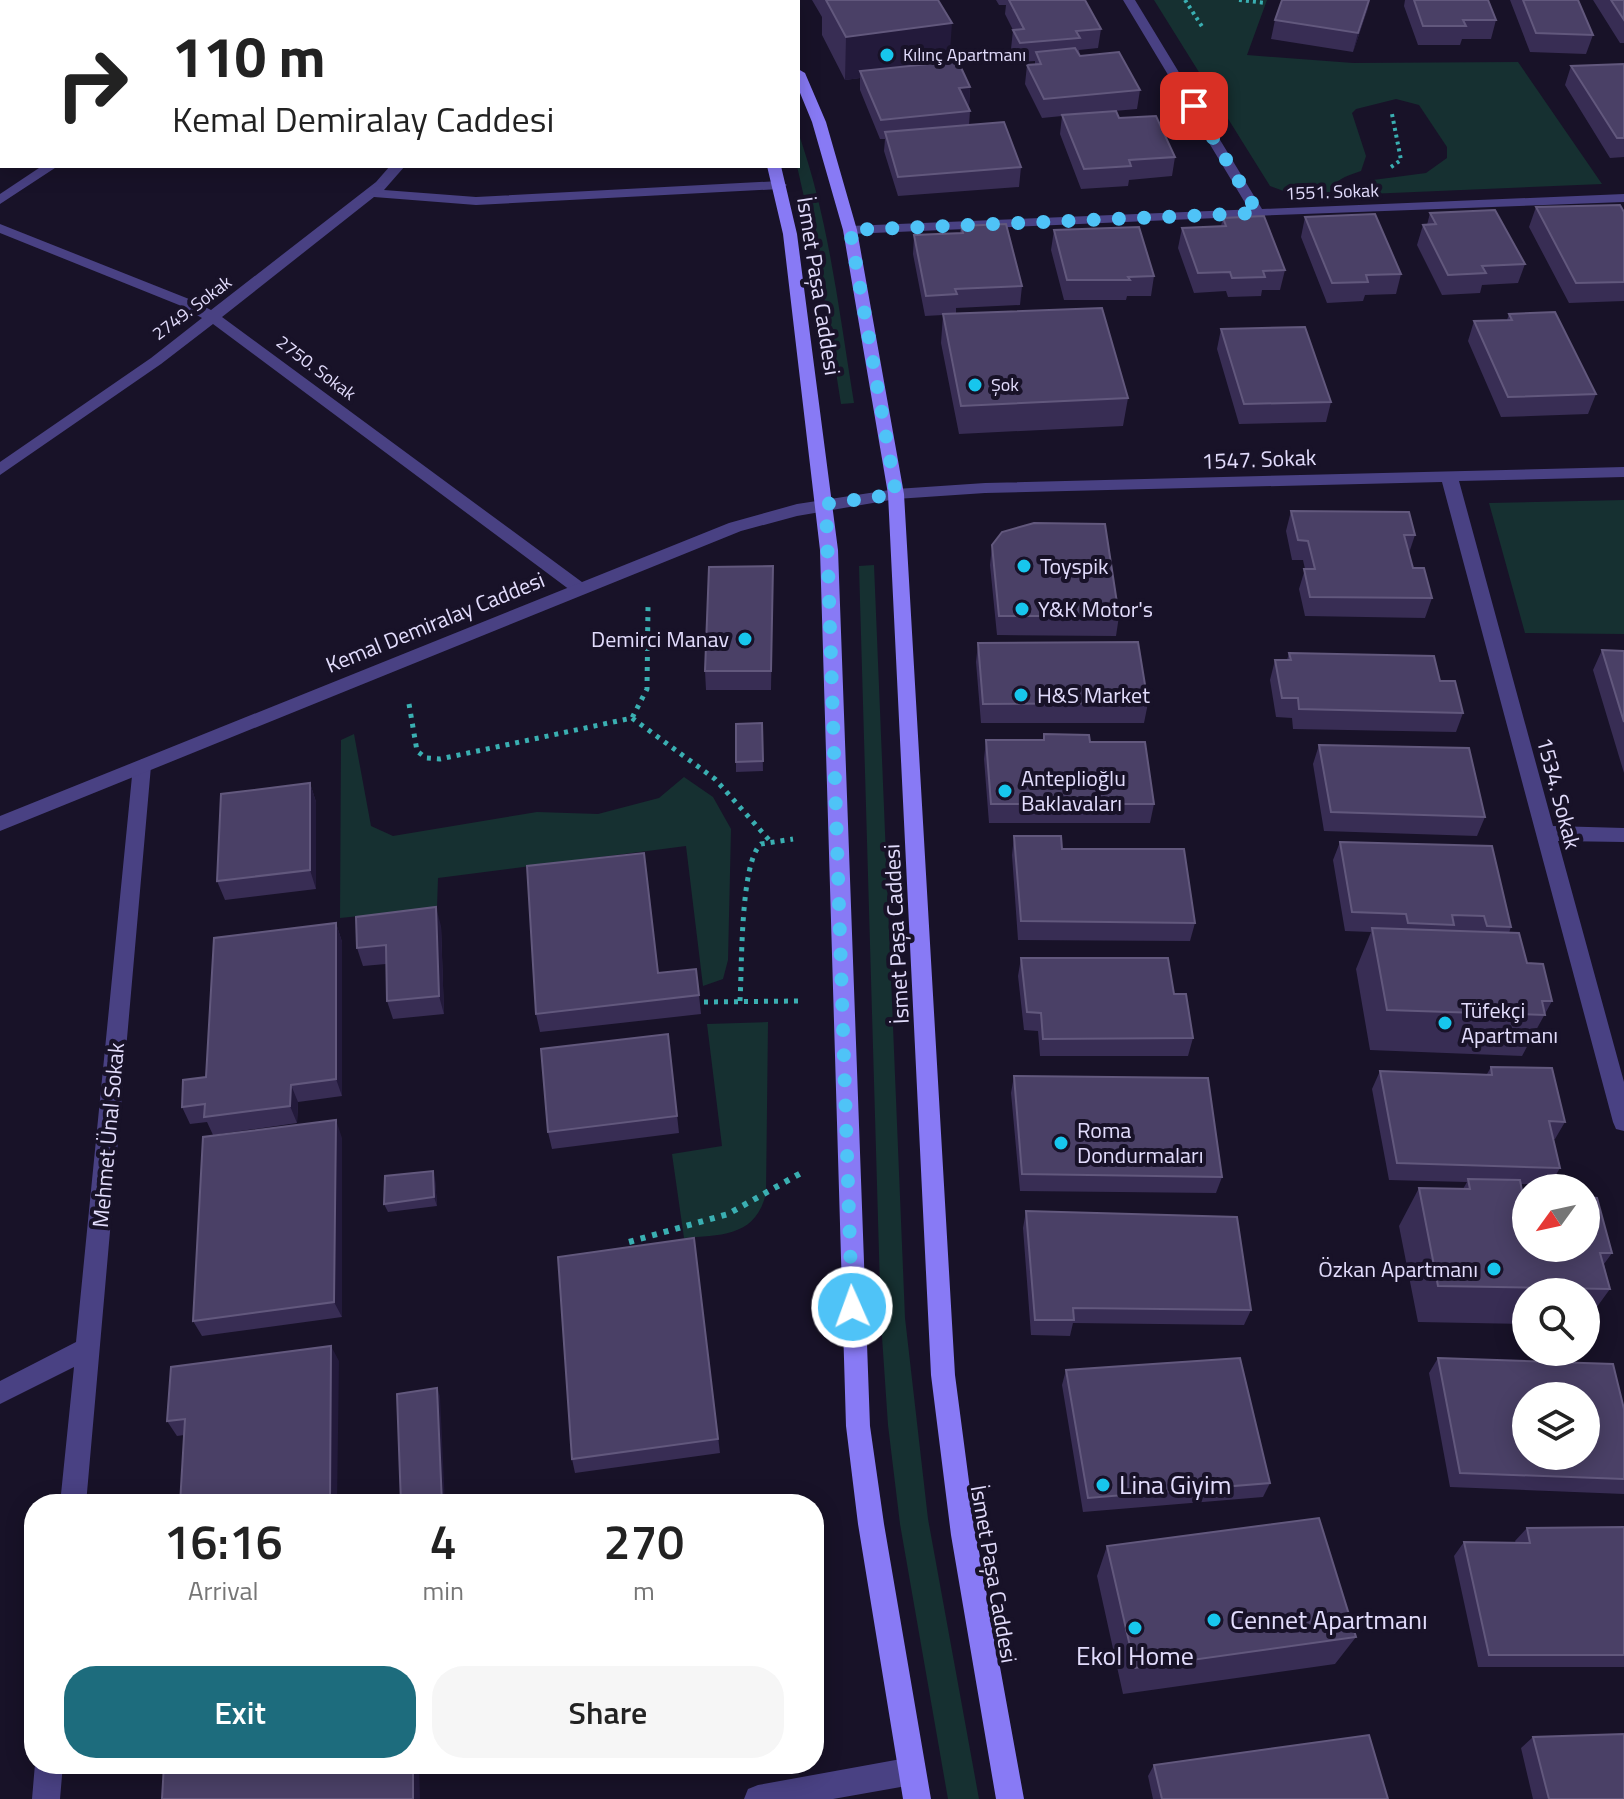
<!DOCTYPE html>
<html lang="en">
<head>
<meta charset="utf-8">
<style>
	body { margin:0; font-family:"Titillium Web",sans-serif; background:#f6f6f6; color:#222; height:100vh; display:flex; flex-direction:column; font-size:30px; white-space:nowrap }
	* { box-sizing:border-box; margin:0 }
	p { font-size:26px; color:#767676 }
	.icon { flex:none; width:44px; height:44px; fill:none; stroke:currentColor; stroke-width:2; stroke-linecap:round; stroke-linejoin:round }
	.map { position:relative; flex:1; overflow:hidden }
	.drawer { position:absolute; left:24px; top:1494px; width:800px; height:280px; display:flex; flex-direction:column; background:#fff; border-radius:32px; box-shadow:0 4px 20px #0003 }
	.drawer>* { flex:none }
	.top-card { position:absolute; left:0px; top:0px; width:800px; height:168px; box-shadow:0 4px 20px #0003; background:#fff; color:#222; overflow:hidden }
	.needle { width:52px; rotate:237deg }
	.controls { position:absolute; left:1512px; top:1174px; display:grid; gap:16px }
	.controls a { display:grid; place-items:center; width:88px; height:88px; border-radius:50%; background:#fff; box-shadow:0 4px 20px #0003; font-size:40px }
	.pin { position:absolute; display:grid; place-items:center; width:68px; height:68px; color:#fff; margin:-34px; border-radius:16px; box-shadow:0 4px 12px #0006 }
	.me { position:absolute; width:88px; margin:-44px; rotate:358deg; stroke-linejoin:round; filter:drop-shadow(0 0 6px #0008) }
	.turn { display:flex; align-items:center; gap:28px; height:168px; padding:0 40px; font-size:36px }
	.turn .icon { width:104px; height:104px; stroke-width:2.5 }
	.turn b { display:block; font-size:56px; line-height:68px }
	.eta { display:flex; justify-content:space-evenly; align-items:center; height:136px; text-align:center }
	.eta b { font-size:48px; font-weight:600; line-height:56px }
	.action { display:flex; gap:16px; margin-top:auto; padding:16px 40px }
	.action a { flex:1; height:92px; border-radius:32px; background:#1d6c7d; color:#fff; font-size:32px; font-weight:600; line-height:92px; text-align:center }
	.action a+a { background:#f6f6f6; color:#222 }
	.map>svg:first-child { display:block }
	.green { fill:#163031 }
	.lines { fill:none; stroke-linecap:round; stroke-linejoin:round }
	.path-far2 { stroke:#3aafb2; stroke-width:4; stroke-dasharray:3 4; stroke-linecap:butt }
	.path-far1 { stroke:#3aafb2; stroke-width:5; stroke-dasharray:4 6; stroke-linecap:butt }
	.path { stroke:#3aafb2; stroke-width:6; stroke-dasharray:5 7; stroke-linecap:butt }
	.service { fill:#494183; fill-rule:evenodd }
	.minor { fill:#494183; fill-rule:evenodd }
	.tertiary { fill:#494183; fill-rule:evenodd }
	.secondary { fill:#887af5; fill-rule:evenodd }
	.wall { fill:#382d54 }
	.shaded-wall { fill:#231a3b }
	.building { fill:#4a4066; stroke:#62587d; stroke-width:2; fill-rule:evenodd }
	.route { stroke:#4fc3f7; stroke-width:14; stroke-dasharray:0 25.2 }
	.poi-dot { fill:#17c6ed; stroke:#181228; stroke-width:3 }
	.labels { text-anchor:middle; stroke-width:8; stroke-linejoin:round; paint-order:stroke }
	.far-poi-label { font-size:18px; fill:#e2dcfc; stroke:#181228; text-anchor:start }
	.far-street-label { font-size:18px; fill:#e2dcfc; stroke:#181228 }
	.street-label { font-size:22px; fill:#e2dcfc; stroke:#181228 }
	.poi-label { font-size:22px; fill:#e2dcfc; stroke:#181228; text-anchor:start }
	.near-poi-label { font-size:26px; fill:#e2dcfc; stroke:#181228; text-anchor:start }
</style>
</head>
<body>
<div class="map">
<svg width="1624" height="1799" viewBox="0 0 1624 1799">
	<rect width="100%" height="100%" fill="#181228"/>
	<path class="green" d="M1154,0H1267L1247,55L1353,63L1518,62L1602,184L1368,194L1365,187L1373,180L1426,173L1447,158V147L1419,105L1396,99L1356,109L1352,113L1366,156L1361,171C1345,177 1333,179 1329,196L1300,197L1270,186Z
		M798,132C829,219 839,312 854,403L841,404L818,259L797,166Z
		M1624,500V634L1525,633L1489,503Z
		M874,565L905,1318L928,1519L979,1799H948L900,1524L888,1425L881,1322L859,566Z
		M354,734L371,826L393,836L537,812L598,814L659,798L684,777L713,797L731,829L728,960L723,979L703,986L686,846L438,878L437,908L340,918L341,740Z
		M768,1022L766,1193C756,1237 721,1235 684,1238L672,1154L722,1146L707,1024Z"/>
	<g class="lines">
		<path class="path-far2" d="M1185,0L1203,28
			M1239,0L1266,3
			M1391,167L1401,160L1392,114"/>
		<path class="path-far1" d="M409,704L417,751L426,758L440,759L632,718L647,689L648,606
			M632,718L715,779L770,841
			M740,1001C742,970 740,862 761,844L793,839
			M704,1002L798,1001"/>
		<path class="path" d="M629,1242L728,1214L801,1173"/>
		<path class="service" d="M396,0H408V2H396Z
			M2,83V92L0,93V84Z
			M42,166H58L0,204V194Z
			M390,166H405L384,190L476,197L780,181L787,185L780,189L476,205L374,197L222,317L586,585L589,589L586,593H574L213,324L161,364L0,475V462L151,358L202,318L179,305L0,233V224L189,299L211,310L376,182Z
			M1258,209L1265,213L1263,216L850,234L843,230L850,226Z
			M912,1757L922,1761L926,1771L922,1781L912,1785L833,1799H744L748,1789L758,1785Z"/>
		<path class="minor" d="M1123,0H1135L1262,209L1624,194V202L1253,216Z
			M1624,467V477L1459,481L1553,826L1624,828V842L1558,841L1624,1082V1131L1616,1129L1613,1122L1442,482L985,493L896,499L888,494L896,489L985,483Z
			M142,759L151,766L86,1504H60L74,1367L0,1404V1381L76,1342L133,766Z
			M35,1764H63L60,1799H32Z"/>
		<path class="tertiary" d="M896,489L904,494L902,498L797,516L741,531L0,831V816L729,523L797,504Z"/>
		<path class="secondary" d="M699,0H711L712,2H700Z
			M754,0H766L767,2H755Z
			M798,69L805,73L826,122L857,230L904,494L955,1375L976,1535L1024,1799H996L951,1535L931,1375L888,494L843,230L812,122L798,88Z
			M767,166H781L797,234L838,550L870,1426L884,1524L931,1799H903L858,1524L846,1426L820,550L783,234Z"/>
	</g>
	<path class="wall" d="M812,0H926L950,62L970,87L969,106H968L970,111L969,125L1021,167L1019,187L898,196L884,151L885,139H880L860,90V78L845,80L822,35V17Z
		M996,0H1085L1101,29L1098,48L1079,50L1080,56L1140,90L1137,109L1103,112L1119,118L1175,157L1172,176L1129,180L1128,186L1081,189L1060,134L1062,116L1042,118L1025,84L1027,65L1035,64V61L1018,62L1011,49L1013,30L1005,14L1006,5H999Z
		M1405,0H1488L1496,20L1491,39H1462L1460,45H1418L1404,6Z
		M1510,0H1578L1593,35L1586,54L1530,52Z
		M1593,0H1624V43H1620Z
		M1368,8L1353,52L1271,39L1275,20Z
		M1624,64V157L1610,158L1565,85L1571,66Z
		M1536,207L1624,212V301L1569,303L1529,227Z
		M1430,213L1525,264L1518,283L1482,285L1480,293L1442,295L1417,245L1423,225H1427Z
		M1305,217L1401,274L1396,294L1365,295L1363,301L1327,303L1301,237Z
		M1223,218L1285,270L1280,290H1262L1261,296L1228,297L1226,291L1194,293L1178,248L1182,228L1221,226Z
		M961,226L1022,286L1020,305L956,308V314L1128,398L1123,426L959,434L941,343L943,315L925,316L913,254L914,235L960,233Z
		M1054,230L1154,276L1151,296H1127L1126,300H1064L1051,250Z
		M1509,314L1596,394L1588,414L1501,417L1468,341L1474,321L1507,320Z
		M1221,329L1331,402L1326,422L1239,424L1217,349Z
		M1291,511L1415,535L1409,553L1413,568L1432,598L1425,618L1305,616L1299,589L1305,569L1303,560H1292L1286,531Z
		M992,545L1119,616L1116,636L997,635L990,565Z
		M773,566L771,690H706L705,671Z
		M978,643L1148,703L1144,723H981L976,662Z
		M1602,650L1624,651V773L1593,670Z
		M1289,653L1440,681L1463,713L1456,732L1293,729L1292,718L1276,717L1270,680L1275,660H1287Z
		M762,723L763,771L736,772V724Z
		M1044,734L1154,804L1150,823H989L984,759L986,740H1043Z
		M1319,745L1485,817L1477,836L1324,831L1313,764Z
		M310,783L316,802V889L225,900L217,881Z
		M1014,836L1062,849L1195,923L1190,941L1018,940L1012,855Z
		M1340,842L1511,927L1509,933L1552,1001L1522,1056L1370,1050L1356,969L1371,932L1345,931L1333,860Z
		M336,923L342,942V1096L298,1102L297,1123L213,1135L207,1122L190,1124L182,1107Z
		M441,926L444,1014L393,1019L387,1001L386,964L363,966L357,948Z
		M1021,958L1174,994L1193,1038L1188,1056H1040L1038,1031L1024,1030L1018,976Z
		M699,995L701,1014L540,1032L536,1014Z
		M668,1034L679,1133L552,1149L548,1132Z
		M1491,1067L1565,1122L1555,1139H1553L1560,1168L1550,1185L1521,1184L1523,1196L1612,1253L1604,1264L1610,1289L1586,1322V1292H1526V1324L1418,1322L1399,1226L1419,1188L1463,1189L1467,1182L1389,1180L1372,1089L1380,1071L1487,1074Z
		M1014,1076L1222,1177L1216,1193L1020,1191L1011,1093Z
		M342,1138V1317L202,1336L193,1321Z
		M435,1179L437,1206L388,1212L384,1204Z
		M1026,1211L1251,1310L1244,1325L1073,1323L1070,1336L1031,1335L1023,1228Z
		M694,1238L720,1453L575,1473L572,1459Z
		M1438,1358L1624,1409V1494L1450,1487L1429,1373Z
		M339,1361L184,1435L177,1436L167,1421Z
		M1066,1370L1270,1483L1263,1497L1083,1512L1062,1385Z
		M1624,1527V1667H1478L1454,1556L1464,1542L1516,1543L1515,1541L1527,1528Z
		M1107,1546L1356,1637L1335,1664L1123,1694L1097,1576Z
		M1533,1737L1624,1799H1533L1521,1748Z
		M1154,1765L1388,1799H1153L1148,1776Z"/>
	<path class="shaded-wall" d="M1369,0H1370L1368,8L1353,52L1358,33Z
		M952,23L949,66L860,71V78L845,80L846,37Z
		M970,87L969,106L958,107L959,88Z
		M310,783L316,802V889L310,870Z
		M436,907L441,926L444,1014L439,996Z
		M336,923L342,942V1096L336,1079Z
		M291,1085L298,1102L297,1123L290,1106Z
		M336,1120L342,1138V1317L334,1302Z
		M433,1171L435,1179L437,1206L434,1197Z
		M331,1346L339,1361L337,1504H330Z
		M437,1388L440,1396L445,1504H442Z
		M413,1764H419L420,1799H413Z"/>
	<path class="building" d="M826,0H938L952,23L846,37Z
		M1009,0H1085L1101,29L1076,31L1080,38L1020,43L1013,30L1024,29Z
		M1282,0H1369L1358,33L1275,20Z
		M1414,0H1488L1496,20H1463L1466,26H1423Z
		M1523,0H1578L1593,35L1536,33Z
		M1611,0H1624V20Z
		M1075,48L1080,56L1119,52L1140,90L1044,99L1027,65L1041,64L1036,52Z
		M958,61L970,87L959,88L970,111L881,120L860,71Z
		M1624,64V138H1617L1571,66Z
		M1116,111L1119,118L1156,116L1175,157L1129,160L1131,166L1084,169L1062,115Z
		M1004,122L1021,167L898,177L885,132Z
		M1620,205L1624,212V282L1576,283L1536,207Z
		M1495,210L1525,264L1482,266L1486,273L1448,275L1423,225L1436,224L1430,213Z
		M1375,214L1401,274L1366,275L1368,282L1332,283L1305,217Z
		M1264,216L1285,270L1263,271L1265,277L1232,278L1230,272L1198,273L1182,228L1226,226L1223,218Z
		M1006,224L1022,286L955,289L957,294L926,296L914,235L963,233L961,226Z
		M1139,227L1154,276L1128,277L1130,280H1067L1054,230Z
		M1102,308L1128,398L961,406L943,314Z
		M1555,312L1596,394L1508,397L1474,321L1512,320L1509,314Z
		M1305,327L1331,402L1244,404L1221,329Z
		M1291,511L1409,512L1415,535H1404L1413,568H1424L1432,598L1310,597L1304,569H1315L1308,541L1298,540Z
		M1034,523L1105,524L1119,616H999L992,545L1002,532Z
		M773,566L771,671H705L709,567Z
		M1138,642L1148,703L983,704L978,643Z
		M1602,650L1624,651V722Z
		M1289,653L1434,656L1440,681H1455L1463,713L1299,709L1298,698H1282L1275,660H1291Z
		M762,723L763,761L736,762V724Z
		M1044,734L1089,735L1090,742H1145L1154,804H991L986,740H1044Z
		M1319,745L1469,748L1485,817L1331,812Z
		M310,783V870L217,881L221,794Z
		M1014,836H1061L1062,849H1184L1195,923L1021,921Z
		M1340,842L1492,846L1511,927L1487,926L1484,916L1452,915L1454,925L1408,923L1406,914L1352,912Z
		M644,853L658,973L696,969L699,995L536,1014L527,866Z
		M436,907L439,996L387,1001L386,945L357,948L356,917Z
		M336,923V1079L291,1085L290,1106L204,1117L205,1104L182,1107L183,1080L206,1077L214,938Z
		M1372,928L1519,933L1527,963L1543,964L1552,1001H1542L1545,1015L1387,1010Z
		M1021,958H1168L1174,994H1186L1193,1038L1043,1039L1041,1013L1027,1012Z
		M668,1034L677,1116L548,1132L541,1049Z
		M1491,1067L1552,1068L1565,1122L1549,1121L1560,1168L1397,1163L1380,1071L1492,1075Z
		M1014,1076L1208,1078L1222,1177L1022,1174Z
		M336,1120L334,1302L193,1321L203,1137Z
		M433,1171L434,1197L384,1204L385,1176Z
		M1468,1179L1520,1180L1523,1196H1526V1248H1586V1197L1597,1198L1612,1253H1600L1610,1289L1438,1286L1419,1188L1470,1189Z
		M1026,1211L1237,1217L1251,1310L1073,1308L1074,1320H1035Z
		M694,1238L718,1439L572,1459L558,1257Z
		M331,1346L330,1504H180L185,1419L167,1421L171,1367Z
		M1240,1358L1270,1483L1088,1498L1066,1370Z
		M1438,1358L1613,1364L1624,1409V1479L1460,1473ZM1526,1396H1586V1456H1526Z
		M437,1388L442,1504H401L397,1394Z
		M1319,1518L1356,1637L1135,1668L1107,1546Z
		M1624,1527V1655H1489L1464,1542L1530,1543L1527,1528Z
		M1624,1734V1799H1549L1533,1737Z
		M1369,1735L1388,1799H1162L1154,1765Z
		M164,1764H413V1799H162Z"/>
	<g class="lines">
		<path class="route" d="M852,1307L826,504L896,494L850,230L1258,213L1194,106"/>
	</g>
	<g class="poi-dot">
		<circle cx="887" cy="55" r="8"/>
		<circle cx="975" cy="385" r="8"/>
		<circle cx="1024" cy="566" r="8"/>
		<circle cx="1022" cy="609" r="8"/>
		<circle cx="745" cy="639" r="8"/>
		<circle cx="1021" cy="695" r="8"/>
		<circle cx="1005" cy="791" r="8"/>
		<circle cx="1445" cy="1023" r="8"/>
		<circle cx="1061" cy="1143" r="8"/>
		<circle cx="1494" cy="1269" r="8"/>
		<circle cx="1103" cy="1485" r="8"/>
		<circle cx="1214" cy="1620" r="8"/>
		<circle cx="1135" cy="1628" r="8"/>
	</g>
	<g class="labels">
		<g class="far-poi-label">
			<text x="903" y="61">Kılınç Apartmanı</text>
			<text x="991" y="391">Şok</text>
		</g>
		<g class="far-street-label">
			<text transform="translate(1332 192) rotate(-2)" y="6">1551. Sokak</text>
			<text transform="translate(192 308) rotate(-37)" y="6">2749. Sokak</text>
			<text transform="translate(316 368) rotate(37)" y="6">2750. Sokak</text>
		</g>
		<g class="street-label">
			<text transform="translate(819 286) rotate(81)" y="8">İsmet Paşa Caddesi</text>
			<text transform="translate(1259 459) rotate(-2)" y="8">1547. Sokak</text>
			<text transform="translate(435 622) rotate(-22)" y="8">Kemal Demiralay Caddesi</text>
			<text transform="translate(1559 793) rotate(75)" y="8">1534. Sokak</text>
			<text transform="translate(896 934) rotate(-93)" y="8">İsmet Paşa Caddesi</text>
			<text transform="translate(108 1135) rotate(-85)" y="8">Mehmet Ünal Sokak</text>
			<text transform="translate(994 1574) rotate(80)" y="8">İsmet Paşa Caddesi</text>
		</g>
		<g class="poi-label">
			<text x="1040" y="574">Toyspik</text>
			<text x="1038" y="617">Y&amp;K Motor's</text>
			<text x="729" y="647" text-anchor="end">Demirci Manav</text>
			<text x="1037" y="703">H&amp;S Market</text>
			<text x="1021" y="786">Anteplioğlu<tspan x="1021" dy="25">Baklavaları</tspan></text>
			<text x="1461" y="1018">Tüfekçi<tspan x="1461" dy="25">Apartmanı</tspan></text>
			<text x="1077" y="1138">Roma<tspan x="1077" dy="25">Dondurmaları</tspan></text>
			<text x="1478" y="1277" text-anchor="end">Özkan Apartmanı</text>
		</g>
		<g class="near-poi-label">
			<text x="1119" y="1494">Lina Giyim</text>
			<text x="1230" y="1629">Cennet Apartmanı</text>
			<text x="1135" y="1665" text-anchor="middle">Ekol Home</text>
		</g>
	</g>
</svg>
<div class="controls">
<a><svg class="needle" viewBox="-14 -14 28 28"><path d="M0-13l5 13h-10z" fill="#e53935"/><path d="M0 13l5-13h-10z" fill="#767676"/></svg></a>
<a><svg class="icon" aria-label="search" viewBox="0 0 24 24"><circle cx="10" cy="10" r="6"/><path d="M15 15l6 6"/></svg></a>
<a><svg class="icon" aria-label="layers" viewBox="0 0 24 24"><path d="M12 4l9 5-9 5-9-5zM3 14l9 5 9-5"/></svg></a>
</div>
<div class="pin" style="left:1194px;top:106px;background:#d93025"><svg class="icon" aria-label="arrive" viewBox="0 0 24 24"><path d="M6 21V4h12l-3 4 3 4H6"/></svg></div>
<svg class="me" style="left:852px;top:1307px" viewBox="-20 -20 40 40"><circle r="17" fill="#4fc3f7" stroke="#fff" stroke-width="3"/><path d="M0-11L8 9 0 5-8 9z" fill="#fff"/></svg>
<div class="top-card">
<div class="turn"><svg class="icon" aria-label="right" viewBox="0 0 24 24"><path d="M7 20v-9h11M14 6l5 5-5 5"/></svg><div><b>110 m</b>Kemal Demiralay Caddesi</div></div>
</div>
<section class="drawer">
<div class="eta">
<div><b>16:16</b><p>Arrival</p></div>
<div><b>4</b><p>min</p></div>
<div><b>270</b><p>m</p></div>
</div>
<div class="action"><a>Exit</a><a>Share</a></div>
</section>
</div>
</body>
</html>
